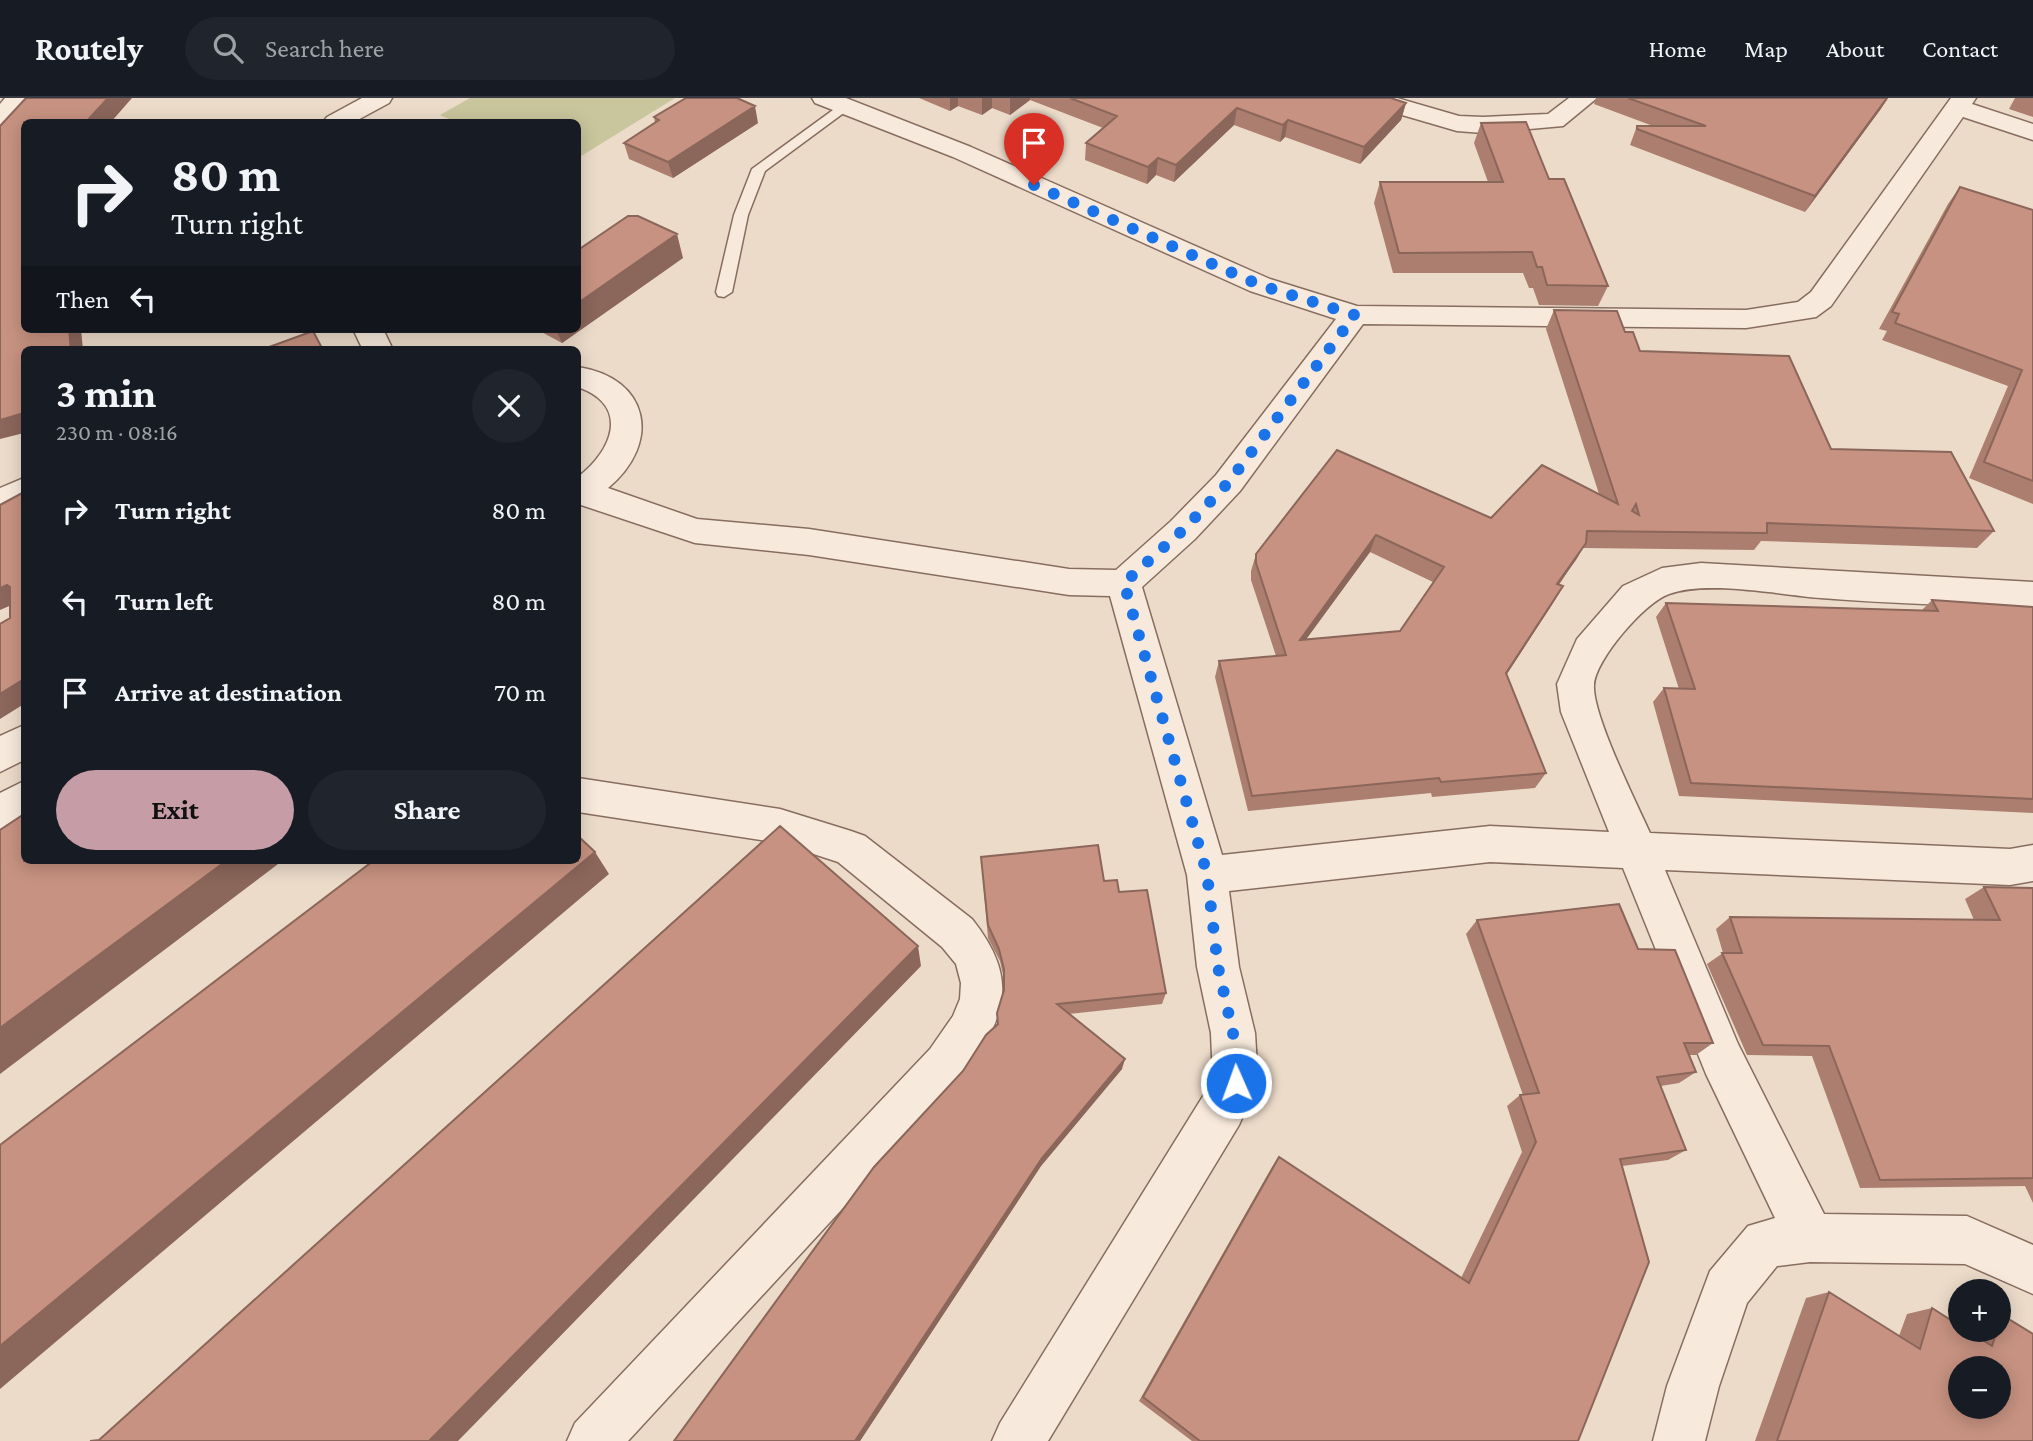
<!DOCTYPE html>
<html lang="en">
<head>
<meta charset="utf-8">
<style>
	body { margin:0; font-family:"Crimson Pro",serif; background:#20242c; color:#f1f3f6; height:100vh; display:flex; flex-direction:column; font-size:26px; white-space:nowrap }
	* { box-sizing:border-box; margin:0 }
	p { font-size:23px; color:#9ea1a6 }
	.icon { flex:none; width:38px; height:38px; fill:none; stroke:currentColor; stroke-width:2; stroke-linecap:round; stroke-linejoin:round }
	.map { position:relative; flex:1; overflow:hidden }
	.sheet { position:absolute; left:21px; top:248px; width:560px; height:518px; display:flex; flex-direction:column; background:#171b24; border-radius:10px; box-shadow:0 4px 18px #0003 }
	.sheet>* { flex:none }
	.hud { position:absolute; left:21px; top:21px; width:560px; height:214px; border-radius:10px; box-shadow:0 4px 18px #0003; background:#171b24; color:#f1f3f6; overflow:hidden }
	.buttons { position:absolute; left:1948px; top:1181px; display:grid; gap:14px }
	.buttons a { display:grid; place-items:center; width:63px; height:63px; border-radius:50%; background:#171b24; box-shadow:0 4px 18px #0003; font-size:35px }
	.pin { position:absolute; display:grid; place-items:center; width:60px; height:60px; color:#fff; margin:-72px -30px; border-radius:50% 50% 50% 0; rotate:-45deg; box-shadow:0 0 7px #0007 }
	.pin .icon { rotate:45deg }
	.me { position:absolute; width:77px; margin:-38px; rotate:358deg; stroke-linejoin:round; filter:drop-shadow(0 0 5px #0008) }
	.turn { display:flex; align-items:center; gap:24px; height:147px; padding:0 35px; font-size:32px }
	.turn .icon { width:91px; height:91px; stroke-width:2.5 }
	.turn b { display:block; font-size:49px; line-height:60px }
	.then { display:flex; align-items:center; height:66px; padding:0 35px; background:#0003; gap:14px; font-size:26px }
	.round { display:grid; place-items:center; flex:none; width:74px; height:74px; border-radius:37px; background:#20242c }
	.head { display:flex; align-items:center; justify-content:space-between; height:119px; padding:0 35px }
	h1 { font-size:42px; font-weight:700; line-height:52px }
	.cta { display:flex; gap:14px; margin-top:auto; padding:14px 35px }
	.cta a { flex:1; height:80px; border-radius:42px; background:#c69da6; color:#111; font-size:28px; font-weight:700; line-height:80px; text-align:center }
	.cta a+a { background:#20242c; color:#f1f3f6 }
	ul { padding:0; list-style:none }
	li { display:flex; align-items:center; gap:21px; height:91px; padding:0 35px }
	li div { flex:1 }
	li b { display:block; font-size:26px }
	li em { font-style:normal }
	header { display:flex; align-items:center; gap:42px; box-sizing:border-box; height:98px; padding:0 35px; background:#171b24; border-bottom:2px solid #363941 }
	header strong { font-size:33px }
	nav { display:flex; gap:38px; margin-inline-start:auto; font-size:24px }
	.search { width:490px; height:63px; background:#20242c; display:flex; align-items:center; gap:18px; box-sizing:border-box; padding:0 24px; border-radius:38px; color:#9ea1a6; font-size:26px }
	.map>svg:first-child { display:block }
	.green { fill:#c9c69d }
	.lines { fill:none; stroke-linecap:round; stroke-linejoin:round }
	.lane-casing { stroke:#876d5f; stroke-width:3 }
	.street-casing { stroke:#876d5f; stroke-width:3 }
	.lane { fill:#f7eadc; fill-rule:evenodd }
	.street { fill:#f7eadc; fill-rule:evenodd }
	.wall { fill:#ab7e6f; fill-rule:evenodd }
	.shaded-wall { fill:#8b665a }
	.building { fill:#c79281; stroke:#8b665a; stroke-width:2; fill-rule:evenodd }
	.route { stroke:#1a73e8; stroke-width:12; stroke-dasharray:0 21.6 }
</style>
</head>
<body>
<header>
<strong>Routely</strong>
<div class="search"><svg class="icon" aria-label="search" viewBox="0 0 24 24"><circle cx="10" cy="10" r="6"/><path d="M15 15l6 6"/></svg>Search here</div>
<nav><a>Home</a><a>Map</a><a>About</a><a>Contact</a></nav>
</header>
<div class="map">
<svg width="2033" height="1343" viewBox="0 0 2033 1343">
	<rect width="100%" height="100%" fill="#ecdbc9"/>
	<path class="green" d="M470,0H675L578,60V24H456L440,17Z"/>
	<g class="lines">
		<defs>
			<path id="lane" d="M844,4L849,5V11L765,73L748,117L732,194L724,199L718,198L716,194L734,117L752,71Z"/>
			<path id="street" d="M5,0H31L9,26L0,29V6Z
				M362,0H392L389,5L354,24H323L327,19Z
				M812,0H846L971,49L1270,181L1357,208L1746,212L1798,204L1811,194L1951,0H1976L1972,6L2033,26V42L1963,19L1831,208L1816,219L1746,230L1363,226L1240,393L1195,441L1142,489L1222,757L1490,728L1609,734L1561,614L1557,586L1577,541L1623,488L1662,470L1701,465L2033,484V510C1963,507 1892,506 1821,500C1780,497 1708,482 1669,496C1645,504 1595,562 1594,587C1592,616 1636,704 1650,735L2010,751L2033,747V783L2010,787L1665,772L1738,946L1824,1116L1967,1118L2033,1147V1196L1965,1166L1810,1164L1777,1168L1747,1205L1719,1288L1705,1343H1653L1667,1288L1710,1173L1748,1128L1775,1120L1706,976L1623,770L1490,764L1229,793L1239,869L1255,935L1258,985L1239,1027L1048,1343H992L1000,1325L1213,982L1211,935L1197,869L1187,777L1110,498L1069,497L809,457L695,445L578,406V379C612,353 631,308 578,289V269C650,280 662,345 608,390L697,421L809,431L1069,471L1116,472L1171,423L1216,377L1336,221L1250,193L953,59L815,5Z
				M1358,0H1397L1459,18L1483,19L1548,16L1569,0H1597L1563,28L1483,35L1457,33L1361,5Z
				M353,231H383L393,252H363Z
				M24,380V406L0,417V390Z
				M24,627V662L0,674V638Z
				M578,680L780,711L851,733L865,738L972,821C1022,884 1004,921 962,981L628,1343H567L575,1325L930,951L953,918L960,901L961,885L956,866L942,849L838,764L780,745L578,714Z
				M24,683V721L0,733V695Z"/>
		</defs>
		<use href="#lane" class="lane-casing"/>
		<use href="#street" class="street-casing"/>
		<use href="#lane" class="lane"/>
		<use href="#street" class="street"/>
	</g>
	<path class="wall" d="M919,0H1391L1406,5L1401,22L1360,66L1285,39L1280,44L1234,27L1174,84L1156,77L1147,86L1085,62L1086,45L1103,30L1030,2L1010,17L992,10L982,17L958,8L950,13Z
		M1596,0H1888L1880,12L1805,114L1630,47L1637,28H1653L1594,6Z
		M2015,0H2033V19L2009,11Z
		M654,19L758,25L673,80L629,61L624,45L655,25Z
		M1481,25L1549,81L1608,188L1598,208L1539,207L1533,190H1529L1523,175H1393L1374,105L1380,84H1488L1474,45Z
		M1960,89L2033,112V406L1969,380L2008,288L1882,242L1887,233L1879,231L1948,106Z
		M683,160L562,245L536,231H578Z
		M1554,212L1625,234L1640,253L1994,433L1977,450L1761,443L1754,452L1583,450L1559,487L1563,488L1553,505L1507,576L1546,675L1535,690L1432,699L1431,695L1248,713L1215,579L1219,563L1276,558L1251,482V473L1256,456L1337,352L1491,420L1599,396L1546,231ZM1370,454L1433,484L1400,533L1306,541Z
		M1932,502L2033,509V715L1679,698L1653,604L1664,590L1679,591L1656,519L1666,505L1922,512Z
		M982,772L1104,783L1119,794L1166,895L1162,906L1069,916L1122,971L1041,1068L860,1343H674L963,973L997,926V915L1004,892V881L1000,863L988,840Z
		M1984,789L2033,790V1105L2025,1088L1860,1090L1812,958L1747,957L1707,866L1723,855L1716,831L1730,819L1974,822L1965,801Z
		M1477,822L1638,851L1713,945L1696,957H1689L1696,974L1679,985L1661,988L1686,1052L1668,1062L1622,1068L1578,1343H1192L1139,1303L1272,1069L1279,1059L1461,1180L1522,1054L1507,1008L1520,997H1523L1466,836Z
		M1829,1194L1899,1238L1907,1216L1932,1210L1971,1234V1232H1998V1217H2002L2033,1343H1755L1806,1200Z"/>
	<path class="shaded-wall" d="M108,0H132L111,24H86Z
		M950,0H958V8L950,13Z
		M982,0H992V10L982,17Z
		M1010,0H1030V2L1010,17Z
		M1888,0L1880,12L1805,114L1815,98Z
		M1406,5L1401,22L1360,66L1364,49Z
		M755,8L758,25L673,80L668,64Z
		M1237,10L1234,27L1174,84L1176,67Z
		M1288,22L1285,39L1280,44L1283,27Z
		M1158,60L1156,77L1147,86L1148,69Z
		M677,136L683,160L562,245L556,231H578V205Z
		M69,231H81L83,252H71Z
		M24,315V335L0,341V322Z
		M1376,437L1370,454L1294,558L1300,542Z
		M1586,445L1576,462L1547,502L1557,486Z
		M7,487L23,502L0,512V490Z
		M1563,488L1553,505L1497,591L1506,575Z
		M24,581V606L0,621V596Z
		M595,754L609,776L0,1291V1248Z
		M226,763H282L0,976V930Z
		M918,848L921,868L458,1343H429Z
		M1125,961L1122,971L1041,1068L860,1343H855L1042,1060Z"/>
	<path class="building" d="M26,0H108L86,24H24V231H69L71,252H24V315L0,322V28Z
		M686,0H737L755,8L668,64L624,45L659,22L654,19Z
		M1070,0H1391L1406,5L1364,49L1288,22L1283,27L1237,10L1176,67L1158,60L1148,69L1086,45L1117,18Z
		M1628,0H1887L1815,98L1637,31V28H1706Z
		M1526,24L1549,81H1564L1608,188L1547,187L1542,169H1537L1532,154L1399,155L1380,84H1503L1481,25Z
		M1960,89L2033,112V383L1984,364L2022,272L1895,225L1899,216L1892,214Z
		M628,118H638L677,136L578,205V152Z
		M1554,212L1617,213L1625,234H1633L1640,253L1789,258L1831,351L1951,354L1994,433L1767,425V435L1587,433L1586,445L1557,486L1563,488L1506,575L1546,675L1441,684L1439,680L1252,698L1219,563L1286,557L1256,465V456L1337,352L1491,420L1542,367L1618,406ZM1636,406L1639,417L1632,413ZM1376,437L1444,469L1400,533L1300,542Z
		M313,233L323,252H261Z
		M24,394V581L0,596V526L10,520V489L7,487L0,490V407Z
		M1932,502L2033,509V701L1691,685L1664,590L1695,591L1666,505L1938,513Z
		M24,716V763H226L0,930V732Z
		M780,728L918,848L429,1343H90L99,1342Z
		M578,738L595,754L0,1248V1047L373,763H490L491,764L493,763H578Z
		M1098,747L1104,783L1117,782L1119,794L1147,792L1166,895L1057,906L1125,961L1042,1060L855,1343H674L874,1069L963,973L986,937L998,926L997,915L1004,892V871L999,851L988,827L981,759Z
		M1984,789L2033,790V1080L1880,1082L1829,948L1763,947L1722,855H1742L1730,819L2000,822Z
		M1619,806L1638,851L1675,852L1713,945H1684L1696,974L1657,979L1686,1052L1620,1061L1649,1164L1578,1343H1200L1143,1299L1279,1059L1469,1185L1536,1044L1520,997L1539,995L1477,822Z
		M1829,1194L1920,1251L1932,1210L1960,1228V1232H1967L1992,1248L1997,1232H1998V1227L2002,1217L2033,1236V1343H1777ZM1960,1270H1998V1309H1960Z"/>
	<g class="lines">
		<path class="route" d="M1034,87L1260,187L1355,217L1228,385L1183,432L1124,485L1207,776L1218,869L1233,935L1236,985"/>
	</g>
</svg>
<div class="buttons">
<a>+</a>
<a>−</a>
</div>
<div class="pin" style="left:1034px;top:87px;background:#d93025"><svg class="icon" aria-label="arrive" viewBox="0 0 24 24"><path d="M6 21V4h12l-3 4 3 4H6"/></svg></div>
<svg class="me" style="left:1236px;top:985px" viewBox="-20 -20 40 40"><circle r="17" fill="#1a73e8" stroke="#fff" stroke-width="3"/><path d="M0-11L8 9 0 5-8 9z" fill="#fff"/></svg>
<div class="hud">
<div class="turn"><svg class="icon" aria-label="right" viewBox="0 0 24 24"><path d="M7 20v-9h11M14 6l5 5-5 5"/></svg><div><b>80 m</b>Turn right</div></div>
<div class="then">Then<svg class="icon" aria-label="left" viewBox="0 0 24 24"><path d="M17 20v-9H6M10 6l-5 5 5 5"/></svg></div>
</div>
<section class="sheet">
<div class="head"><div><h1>3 min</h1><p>230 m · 08:16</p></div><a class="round"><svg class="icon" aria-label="close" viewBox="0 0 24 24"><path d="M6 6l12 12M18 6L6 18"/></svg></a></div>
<ul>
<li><svg class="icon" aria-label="right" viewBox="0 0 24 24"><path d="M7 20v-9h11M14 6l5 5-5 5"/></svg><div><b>Turn right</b></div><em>80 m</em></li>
<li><svg class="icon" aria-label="left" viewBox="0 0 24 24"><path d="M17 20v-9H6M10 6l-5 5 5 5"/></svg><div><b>Turn left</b></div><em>80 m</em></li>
<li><svg class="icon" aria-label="arrive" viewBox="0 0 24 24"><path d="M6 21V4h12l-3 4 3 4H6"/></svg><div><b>Arrive at destination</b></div><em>70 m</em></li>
</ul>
<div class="cta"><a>Exit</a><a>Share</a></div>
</section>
</div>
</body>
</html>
